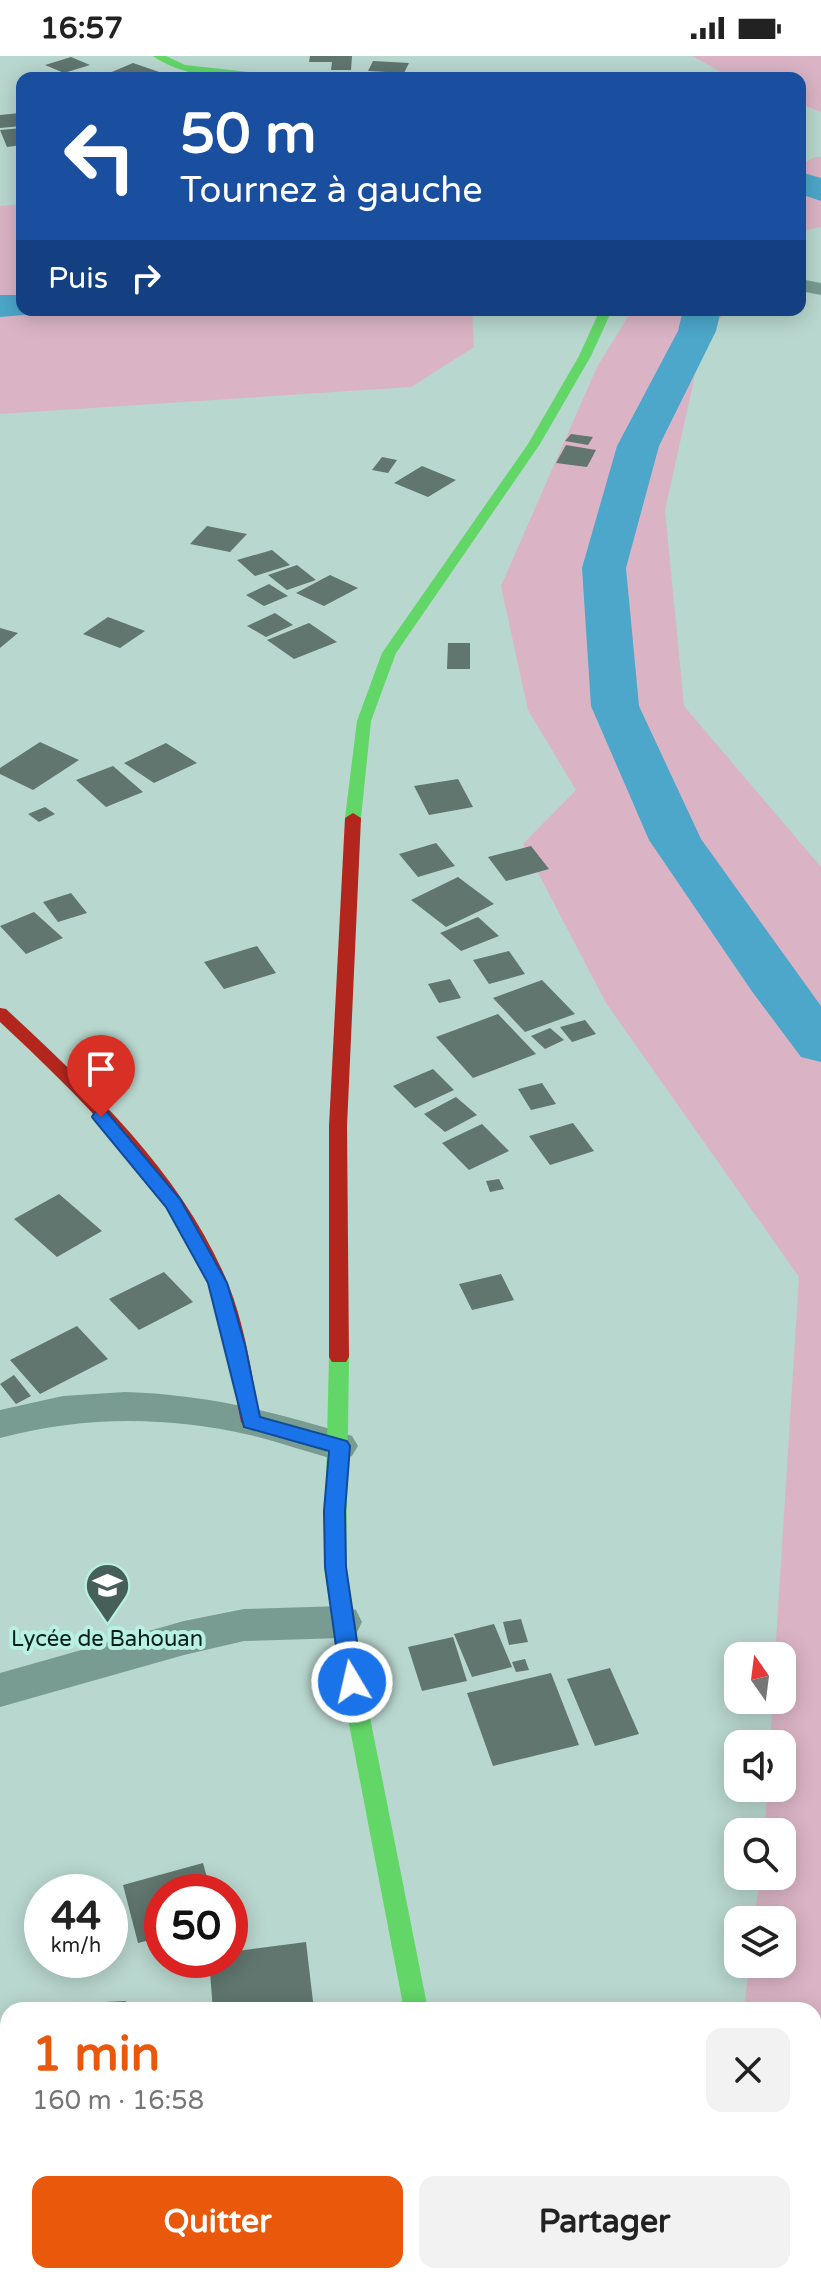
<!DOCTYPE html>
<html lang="fr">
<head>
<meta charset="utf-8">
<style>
	body { margin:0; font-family:"Varela Round",sans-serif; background:#f2f2f2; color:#222; height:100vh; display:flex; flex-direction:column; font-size:30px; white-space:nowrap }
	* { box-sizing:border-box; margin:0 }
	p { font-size:26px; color:#767676 }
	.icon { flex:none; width:44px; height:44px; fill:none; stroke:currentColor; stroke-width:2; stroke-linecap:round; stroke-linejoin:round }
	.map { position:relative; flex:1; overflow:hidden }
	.panel { position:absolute; left:0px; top:1946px; width:822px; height:282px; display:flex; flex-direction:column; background:#fff; border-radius:24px 24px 0 0; box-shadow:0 4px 20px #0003 }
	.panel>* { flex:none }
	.guide { position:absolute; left:16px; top:16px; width:790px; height:244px; border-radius:16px; box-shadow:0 4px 20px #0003; background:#1a4fa0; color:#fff; overflow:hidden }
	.needle { width:52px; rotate:346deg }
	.tools { position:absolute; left:724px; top:1586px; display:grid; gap:16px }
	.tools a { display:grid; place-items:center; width:72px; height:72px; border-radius:16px; background:#fff; box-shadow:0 4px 20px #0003; font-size:40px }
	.speed { position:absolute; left:24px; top:1818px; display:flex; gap:16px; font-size:40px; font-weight:700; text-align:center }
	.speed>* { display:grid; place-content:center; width:104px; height:104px; border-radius:50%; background:#fff; box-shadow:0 4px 20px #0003; line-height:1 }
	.speed small { font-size:20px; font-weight:400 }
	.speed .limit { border:12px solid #d22; background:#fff; color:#111 }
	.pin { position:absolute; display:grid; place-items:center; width:68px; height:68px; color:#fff; margin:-82px -34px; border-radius:50% 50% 50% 0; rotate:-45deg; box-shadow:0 0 8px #0007 }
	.pin .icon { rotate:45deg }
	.me { position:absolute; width:88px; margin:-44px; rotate:351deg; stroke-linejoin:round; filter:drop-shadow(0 0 6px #0008) }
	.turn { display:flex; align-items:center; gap:28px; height:168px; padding:0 32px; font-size:36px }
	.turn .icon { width:104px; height:104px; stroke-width:2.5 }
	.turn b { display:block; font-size:56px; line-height:68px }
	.then { display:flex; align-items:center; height:76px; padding:0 32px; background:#0003; gap:16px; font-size:30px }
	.round { display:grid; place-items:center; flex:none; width:84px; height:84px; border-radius:16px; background:#f2f2f2 }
	.summary { display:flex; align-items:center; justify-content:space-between; height:136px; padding:0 32px }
	h1 { font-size:48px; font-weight:800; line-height:60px; color:#ea580c }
	.primary-button { display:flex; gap:16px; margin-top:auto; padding:16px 32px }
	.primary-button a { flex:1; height:92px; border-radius:16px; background:#ea580c; color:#fff; font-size:32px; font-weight:800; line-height:92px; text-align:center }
	.primary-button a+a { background:#f2f2f2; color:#222 }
	.status { display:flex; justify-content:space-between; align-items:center; height:56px; padding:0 40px; background:#fff; direction:ltr }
	.status svg { height:22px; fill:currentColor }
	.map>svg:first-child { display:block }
	.green { fill:#dab4c5 }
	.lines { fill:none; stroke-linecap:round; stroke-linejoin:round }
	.river { fill:#4ca7ca; fill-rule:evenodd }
	.building { fill:#60766e }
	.street { fill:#789b92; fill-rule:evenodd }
	.fast { fill:#63d668; fill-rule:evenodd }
	.jam { fill:#b3261e; fill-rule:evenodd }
	.route { fill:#1a73e8; stroke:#114b97; stroke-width:2 }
	.labels { text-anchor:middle; stroke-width:8; stroke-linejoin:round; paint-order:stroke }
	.poi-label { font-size:22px; fill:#081f19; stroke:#b8f1e1 }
</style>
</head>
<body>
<div class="status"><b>16:57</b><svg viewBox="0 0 49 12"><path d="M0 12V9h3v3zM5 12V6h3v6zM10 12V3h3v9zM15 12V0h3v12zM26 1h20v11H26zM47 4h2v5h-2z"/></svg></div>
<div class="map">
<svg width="821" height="2227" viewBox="0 0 821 2227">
	<rect width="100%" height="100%" fill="#b8d7ce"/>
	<path class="green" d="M692,0H821V56L800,48V22H732Z
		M815,101H821V171L800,175V109Z
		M22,148V254H472L474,291L411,331L0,358V150Z
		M632,254H726L702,288L665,454L684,650L821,811V2106L814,2131V1954H744L749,1908H782V1864H754L760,1820H782V1776H765L767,1732H782V1688H770L773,1644H782V1600H775L799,1221L606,947L523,788L576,734L528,654L501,530L597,311Z
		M705,2220H790L788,2227H704Z"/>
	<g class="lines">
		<path class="river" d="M800,116L821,122V145L800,138Z
			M0,239H22V254H38L35,258L0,261Z
			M683,254H721L716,275L659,390L626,512L639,650L701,783L821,950V1006L801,1001L751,934L649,784L591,650L582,512L617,390L678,275Z"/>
	</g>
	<path class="building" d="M310,0H352L351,14H331L332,6H309Z
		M71,1L90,9L64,17L45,9Z
		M373,5L409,7L404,17L368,15Z
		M133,7L165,18L154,22H119L107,18Z
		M20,57L22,70L0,72V59Z
		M22,72V89L7,91L0,74Z
		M571,378L593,381L588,389L565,385Z
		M566,389L596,394L587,411L556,407Z
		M382,401L397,404L388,417L372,414Z
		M422,410L456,424L428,441L394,427Z
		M207,470L247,478L230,496L190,488Z
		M272,494L290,509L255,520L237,504Z
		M297,509L316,524L287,534L268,519Z
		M330,519L358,532L324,550L296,537Z
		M269,528L288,540L264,550L246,539Z
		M275,557L293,569L266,581L247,570Z
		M108,561L145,575L120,592L83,578Z
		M309,567L337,586L294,603L267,584Z
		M0,572L18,577L0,592Z
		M448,587H470V613H447Z
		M40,686L79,704L33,734L0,718V712Z
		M166,687L197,707L154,727L124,707Z
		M113,710L143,736L106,751L76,724Z
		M458,723L473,751L429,759L414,730Z
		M45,751L55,758L39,766L28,758Z
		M436,787L455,810L418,821L399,798Z
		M531,790L549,813L506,825L488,801Z
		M458,821L494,848L446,871L411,844Z
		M71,837L87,857L58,866L43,846Z
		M34,856L63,882L26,898L0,870Z
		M478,861L499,880L461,895L440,877Z
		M257,890L276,917L224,933L204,906Z
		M509,895L525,918L489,928L473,904Z
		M450,923L461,942L439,947L428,928Z
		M542,924L575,958L525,976L493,942Z
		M498,958L536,998L473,1022L436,981Z
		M585,964L596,978L572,986L560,971Z
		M550,972L564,984L545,993L531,980Z
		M433,1013L454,1034L415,1052L393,1030Z
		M542,1027L556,1048L531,1054L518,1033Z
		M456,1041L477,1059L445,1076L424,1058Z
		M573,1067L594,1095L550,1109L529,1080Z
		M482,1068L509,1095L469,1114L442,1087Z
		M499,1123L504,1133L490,1136L486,1125Z
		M59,1138L102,1175L57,1201L14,1163Z
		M164,1216L193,1246L139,1274L109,1243Z
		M501,1218L514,1244L472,1254L459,1228Z
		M77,1270L108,1303L40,1338L10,1304Z
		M14,1319L31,1340L16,1348L0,1328Z
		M521,1563L528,1586L509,1589L503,1566Z
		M494,1568L512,1611L472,1621L454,1578Z
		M453,1581L467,1625L422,1635L408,1591Z
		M525,1603L529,1614L516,1616L512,1606Z
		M610,1612L639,1678L595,1690L567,1623Z
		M551,1617L579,1689L493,1710L467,1637Z
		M203,1807L211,1836H162V1881L138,1887L123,1829Z
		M306,1886L314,1954H213L209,1904H230V1896Z
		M126,1945L125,1954H61L62,1948Z
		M8,2123V2222L0,2223V2124Z
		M162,2220H252L253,2227H163Z"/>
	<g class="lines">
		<path class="street" d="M800,223L821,227V239L800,235Z
			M125,1336C203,1338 278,1356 352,1380L358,1390L352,1400L339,1404C309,1397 280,1386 250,1379C165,1360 84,1360 0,1382V1354L63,1340Z
			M342,1550L356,1554L362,1566L356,1578L342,1582L244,1585L184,1599L0,1651V1617L184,1565L244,1553Z"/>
		<path class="fast" d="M153,0H166L185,9L278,19L283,22C243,22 187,25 153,0Z
			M600,254H612L591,300L540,388L396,597L371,665L361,762L353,767L348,765L345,762L357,665L382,597L528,388L579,300Z
			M339,1294L346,1296L349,1301L346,1511L363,1626L428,1954H404L341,1626L324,1511L329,1301L332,1296Z
			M437,2220H463L464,2227H438Z"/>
		<path class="jam" d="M353,757L361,762L347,1070L349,1301L346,1306H332L329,1301V1070L345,762Z
			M0,952L6,953C92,1033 184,1119 229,1230C246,1273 252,1321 261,1366L258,1371H244L241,1366C232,1320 227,1272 209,1229C166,1124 81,1042 0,966Z"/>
	</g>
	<path class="route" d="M101,1055L107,1056L180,1143L227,1227L245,1289L260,1361L347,1385L350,1390L345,1455L346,1511L363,1626L360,1632L352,1635L344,1632L341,1626L325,1511L324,1455L329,1395L244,1371L208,1227L166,1151L95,1065L92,1061L95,1056Z"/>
	<defs>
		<symbol id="school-pin" viewBox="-11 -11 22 30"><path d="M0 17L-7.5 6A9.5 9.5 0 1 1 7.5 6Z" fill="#465f58" stroke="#b8f1e1"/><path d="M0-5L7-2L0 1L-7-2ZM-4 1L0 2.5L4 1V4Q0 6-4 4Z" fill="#fff"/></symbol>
	</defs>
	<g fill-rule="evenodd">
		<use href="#school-pin" x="82" y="1504" width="51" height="69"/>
	</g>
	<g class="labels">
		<g class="poi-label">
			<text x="107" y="1590">Lycée de Bahouan</text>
		</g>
	</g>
</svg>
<div class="tools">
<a><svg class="needle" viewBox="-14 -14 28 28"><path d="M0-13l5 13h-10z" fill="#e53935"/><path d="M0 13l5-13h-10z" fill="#767676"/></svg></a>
<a><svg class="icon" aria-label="sound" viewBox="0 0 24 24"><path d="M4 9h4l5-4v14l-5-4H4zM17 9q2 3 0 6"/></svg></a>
<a><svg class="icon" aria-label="search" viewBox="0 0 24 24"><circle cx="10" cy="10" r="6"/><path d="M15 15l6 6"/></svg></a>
<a><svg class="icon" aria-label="layers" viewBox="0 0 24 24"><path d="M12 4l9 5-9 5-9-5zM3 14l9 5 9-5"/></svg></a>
</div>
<div class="speed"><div>44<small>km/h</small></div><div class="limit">50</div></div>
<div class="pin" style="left:101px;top:1061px;background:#d93025"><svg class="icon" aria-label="arrive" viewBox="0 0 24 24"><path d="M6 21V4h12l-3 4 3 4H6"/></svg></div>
<svg class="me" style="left:352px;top:1626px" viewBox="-20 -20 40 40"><circle r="17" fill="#1a73e8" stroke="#fff" stroke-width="3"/><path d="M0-11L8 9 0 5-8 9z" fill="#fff"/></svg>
<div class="guide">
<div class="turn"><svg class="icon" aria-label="left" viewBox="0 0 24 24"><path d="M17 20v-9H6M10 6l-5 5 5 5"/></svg><div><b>50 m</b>Tournez à gauche</div></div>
<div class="then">Puis<svg class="icon" aria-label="right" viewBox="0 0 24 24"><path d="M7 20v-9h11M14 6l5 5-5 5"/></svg></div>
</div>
<section class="panel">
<div class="summary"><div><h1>1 min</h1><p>160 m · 16:58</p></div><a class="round"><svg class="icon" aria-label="close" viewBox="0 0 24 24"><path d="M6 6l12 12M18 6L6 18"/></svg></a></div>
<div class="primary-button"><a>Quitter</a><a>Partager</a></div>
</section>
</div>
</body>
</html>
